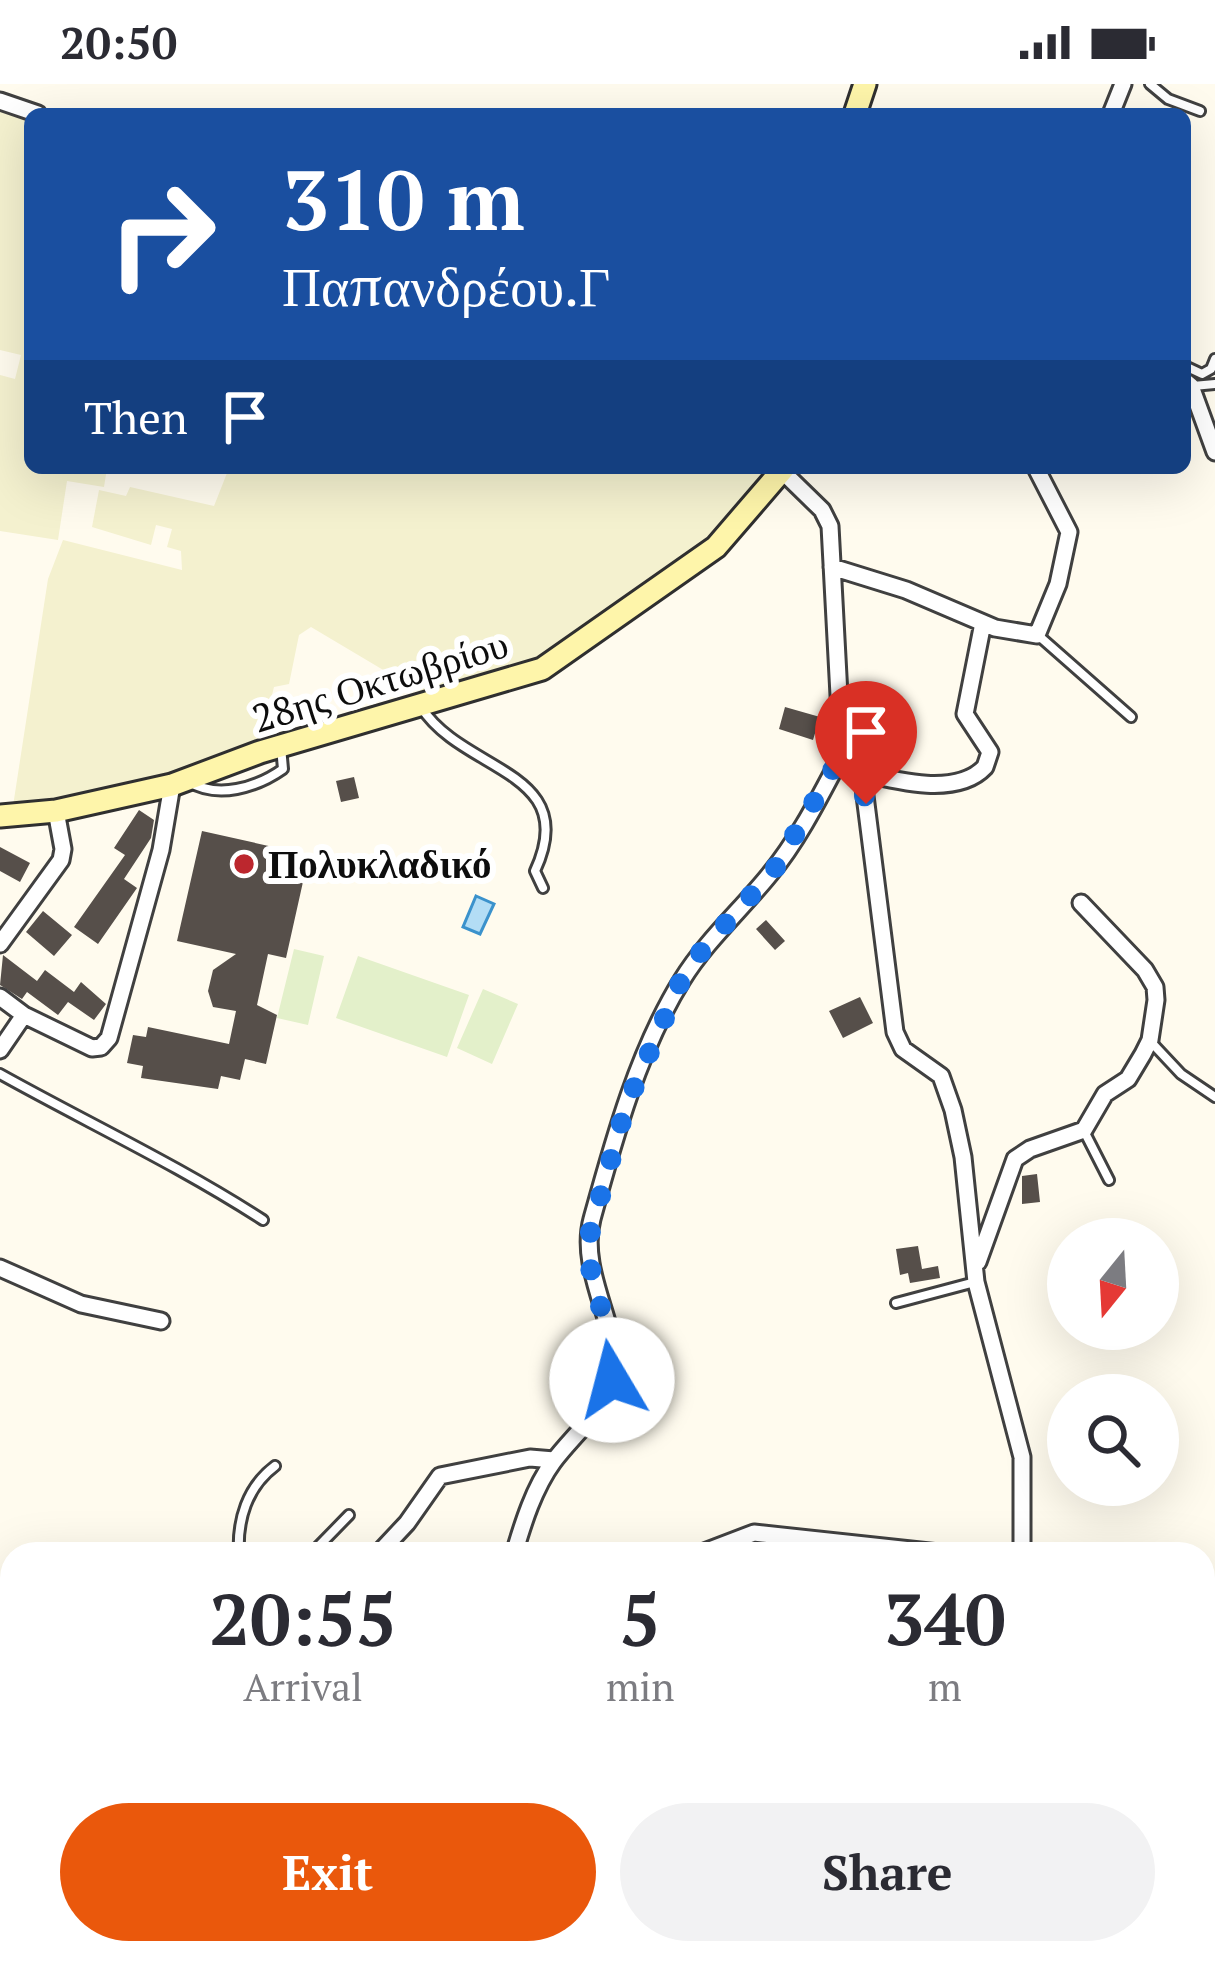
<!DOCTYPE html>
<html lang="en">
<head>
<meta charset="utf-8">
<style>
	body { margin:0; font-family:"PT Serif",serif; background:#f2f2f3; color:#2b2b33; height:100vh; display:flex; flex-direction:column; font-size:45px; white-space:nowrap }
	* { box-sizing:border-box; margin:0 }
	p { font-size:39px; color:#7c7c81 }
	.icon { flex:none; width:66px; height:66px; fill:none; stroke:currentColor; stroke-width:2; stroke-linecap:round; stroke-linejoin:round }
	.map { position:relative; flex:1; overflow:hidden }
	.panel { position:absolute; left:0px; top:1458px; width:1215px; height:423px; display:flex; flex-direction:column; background:#fff; border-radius:36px 36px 0 0; box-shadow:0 12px 48px #0002 }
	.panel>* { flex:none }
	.guide { position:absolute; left:24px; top:24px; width:1167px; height:366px; border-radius:18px; box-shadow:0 12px 48px #0002; background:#1a4fa0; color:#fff; overflow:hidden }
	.needle { width:78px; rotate:198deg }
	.tools { position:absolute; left:1047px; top:1134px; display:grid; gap:24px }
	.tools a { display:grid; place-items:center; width:132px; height:132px; border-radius:50%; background:#fff; box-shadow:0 12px 48px #0002; font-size:60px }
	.pin { position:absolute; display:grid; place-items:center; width:102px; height:102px; color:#fff; margin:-123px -51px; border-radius:50% 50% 50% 0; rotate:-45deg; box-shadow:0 0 12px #0007 }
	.pin .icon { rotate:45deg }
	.me { position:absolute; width:132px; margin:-66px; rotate:352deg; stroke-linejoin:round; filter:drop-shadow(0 0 9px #0008) }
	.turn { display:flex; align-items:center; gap:42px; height:252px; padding:0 60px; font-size:54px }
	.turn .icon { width:156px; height:156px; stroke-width:2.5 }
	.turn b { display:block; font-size:84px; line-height:102px }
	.then { display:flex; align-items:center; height:114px; padding:0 60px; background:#0003; gap:24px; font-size:45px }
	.eta { display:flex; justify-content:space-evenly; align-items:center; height:204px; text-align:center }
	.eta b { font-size:72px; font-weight:700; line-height:84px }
	.cta { display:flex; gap:24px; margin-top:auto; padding:24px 60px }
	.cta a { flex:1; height:138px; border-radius:72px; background:#ea580c; color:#fff; font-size:48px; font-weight:700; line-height:138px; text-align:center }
	.cta a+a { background:#f2f2f3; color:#2b2b33 }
	.status { display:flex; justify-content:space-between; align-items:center; height:84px; padding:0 60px; background:#fff; direction:ltr }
	.status svg { height:33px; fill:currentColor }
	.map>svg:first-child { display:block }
	.farmland { fill:#f4f1cf }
	.pitch { fill:#e3f0ca }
	.water { fill:#b3ddf5; stroke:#3b92cc; stroke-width:3 }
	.building { fill:#564f4a }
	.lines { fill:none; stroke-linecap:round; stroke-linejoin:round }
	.lane-casing { stroke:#404040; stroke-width:14 }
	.street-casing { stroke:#404040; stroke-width:21 }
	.secondary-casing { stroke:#2f2f2f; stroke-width:27 }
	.lane { stroke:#fff; stroke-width:8 }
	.street { stroke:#fff; stroke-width:15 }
	.secondary { stroke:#fef5aa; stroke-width:21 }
	.route { stroke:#1a73e8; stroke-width:21; stroke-dasharray:0 37.8 }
	.poi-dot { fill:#bc272e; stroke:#fff; stroke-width:4.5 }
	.labels { text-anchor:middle; stroke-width:12; stroke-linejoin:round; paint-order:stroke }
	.street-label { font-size:39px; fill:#0d0d0d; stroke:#fff }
	.poi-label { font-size:39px; font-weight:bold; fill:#0d0d0d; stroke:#fff; text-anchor:start }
</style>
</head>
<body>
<div class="status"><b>20:50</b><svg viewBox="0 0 49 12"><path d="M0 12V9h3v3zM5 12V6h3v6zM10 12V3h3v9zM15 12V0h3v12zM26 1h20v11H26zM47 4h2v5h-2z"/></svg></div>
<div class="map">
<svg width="1215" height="1879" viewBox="0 0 1215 1879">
	<rect width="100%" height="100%" fill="#fffbee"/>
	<path class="farmland" d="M0,21L30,32V384H107L104,403L67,397L58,456L0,447V291L15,295L21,271L0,266Z
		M229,384H754L771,394L714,459L537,583L427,612L311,543L299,551L289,600L274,603L268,627L279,657L188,689L72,717L13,722L48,495L63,456L182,486L181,467L167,463L172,445L156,441L151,461L92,443L99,406L126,412L130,403L214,422Z"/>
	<path class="pitch" d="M294,865L324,872L308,941L277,934Z
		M358,872L469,911L447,973L336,934Z
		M483,905L518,920L492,980L457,964Z"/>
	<path class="water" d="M476,812L494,820L480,850L463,843Z"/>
	<path class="building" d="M785,623L820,633L813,656L779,645Z
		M354,693L359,714L341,718L336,697Z
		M139,726L154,736L151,754L124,795L137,804L98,860L74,843L125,771L114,764Z
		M202,747L309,771L286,874L268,870L257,921L277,931L266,980L245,975L240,996L221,992L218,1005L141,994L143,982L127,979L133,951L146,953L148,943L229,960L236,927L213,923L208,907L213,886L236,870L177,857Z
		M0,763L30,779L20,798L0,787Z
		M43,827L72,851L54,872L26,848Z
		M766,836L785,857L775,866L756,845Z
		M3,871L37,897L45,886L74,908L81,898L106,920L94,936L68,918L58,931L27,908L22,915L0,901Z
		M860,913L873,939L843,954L829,927Z
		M1037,1090L1040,1118L1022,1120V1092Z
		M918,1162L922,1185L938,1182L940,1194L910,1199L908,1189L900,1191L896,1165Z"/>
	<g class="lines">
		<defs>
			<path id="lane" d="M1150,0L1168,15L1200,27
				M1185,282L1202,290L1211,285L1215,275
				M1193,302L1215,300
				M1039,552L1131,633
				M421,623C463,689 582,686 535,787L543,804
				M189,698C218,715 256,704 283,685L281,663
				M1151,958L1181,990L1215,1013
				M0,990C88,1039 178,1081 263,1136
				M1084,1047L1109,1096
				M896,1219L975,1198
				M239,1470C237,1436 247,1403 275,1382
				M311,1470L349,1431
				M192,1869L211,1879"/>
			<path id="street" d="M0,17L38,30
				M1111,30L1123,0
				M1185,297L1191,302L1215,368
				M782,387L822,426L830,442L840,630L845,665L863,696L895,948L903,965L941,992L953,1026L963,1073L976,1198L1022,1373V1470
				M832,483L906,506L995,544L1037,551L1058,500L1069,448L1036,384
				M860,688C896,697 957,713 985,683L990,668L965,630L983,539
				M0,860L61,776L63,765L56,727
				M0,913L24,931L0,966
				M24,931L92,964L101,963L109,954L161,766L172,701
				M978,1178L1015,1075L1030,1065L1084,1046L1105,1010L1128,995L1143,970L1150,956L1156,916L1155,903L1145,886L1081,819
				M0,1184L81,1220L161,1237
				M378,1470L407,1439L440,1392L530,1374L554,1376
				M514,1470C523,1439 534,1404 553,1378C573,1351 602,1329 612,1296C626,1252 577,1191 592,1135C614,1055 638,967 682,896C706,857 741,826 770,790C800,754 823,706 845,665
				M699,1470L754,1449L948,1470
				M0,1754L12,1761
				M66,1869L78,1879
				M526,1869L620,1879
				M951,1869V1879
				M1133,1869L1140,1879
				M160,1879L167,1869
				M402,1879L409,1869
				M904,1879L905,1869"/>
			<path id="secondary" d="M855,30L865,0
				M0,732L56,727L172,701L260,668L542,585L716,463L784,384"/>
		</defs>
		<use href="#lane" class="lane-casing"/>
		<use href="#street" class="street-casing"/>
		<use href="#secondary" class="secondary-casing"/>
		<use href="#lane" class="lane"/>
		<use href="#street" class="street"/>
		<use href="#secondary" class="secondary"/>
	</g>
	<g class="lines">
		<path class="route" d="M612,1296L614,1271L591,1188L589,1153L626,1022L680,899L703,865L774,786L845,665L860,688L866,720"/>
	</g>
	<circle class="poi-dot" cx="244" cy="780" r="12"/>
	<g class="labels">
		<g class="street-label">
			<text transform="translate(380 597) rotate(-17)" y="14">28ης Οκτωβρίου</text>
		</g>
		<g class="poi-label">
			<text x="268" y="794">Πολυκλαδικό</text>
		</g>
	</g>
</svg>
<div class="tools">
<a><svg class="needle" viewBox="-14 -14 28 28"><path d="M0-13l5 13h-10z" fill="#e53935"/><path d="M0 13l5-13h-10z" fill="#7c7c81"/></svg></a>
<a><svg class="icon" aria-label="search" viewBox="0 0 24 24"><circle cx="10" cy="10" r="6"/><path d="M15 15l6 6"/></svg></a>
</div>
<div class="pin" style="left:866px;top:720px;background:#d93025"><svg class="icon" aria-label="arrive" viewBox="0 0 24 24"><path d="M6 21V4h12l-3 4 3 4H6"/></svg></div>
<svg class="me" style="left:612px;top:1296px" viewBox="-20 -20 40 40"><circle r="19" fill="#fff"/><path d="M0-13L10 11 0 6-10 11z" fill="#1a73e8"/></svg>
<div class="guide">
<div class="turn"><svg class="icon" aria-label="right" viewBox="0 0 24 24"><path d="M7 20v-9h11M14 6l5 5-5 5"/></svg><div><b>310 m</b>Παπανδρέου.Γ</div></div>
<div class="then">Then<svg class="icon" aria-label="arrive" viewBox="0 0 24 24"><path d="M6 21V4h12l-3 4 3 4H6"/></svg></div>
</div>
<section class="panel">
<div class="eta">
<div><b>20:55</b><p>Arrival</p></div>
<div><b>5</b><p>min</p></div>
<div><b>340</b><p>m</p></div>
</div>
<div class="cta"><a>Exit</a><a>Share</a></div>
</section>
</div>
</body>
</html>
